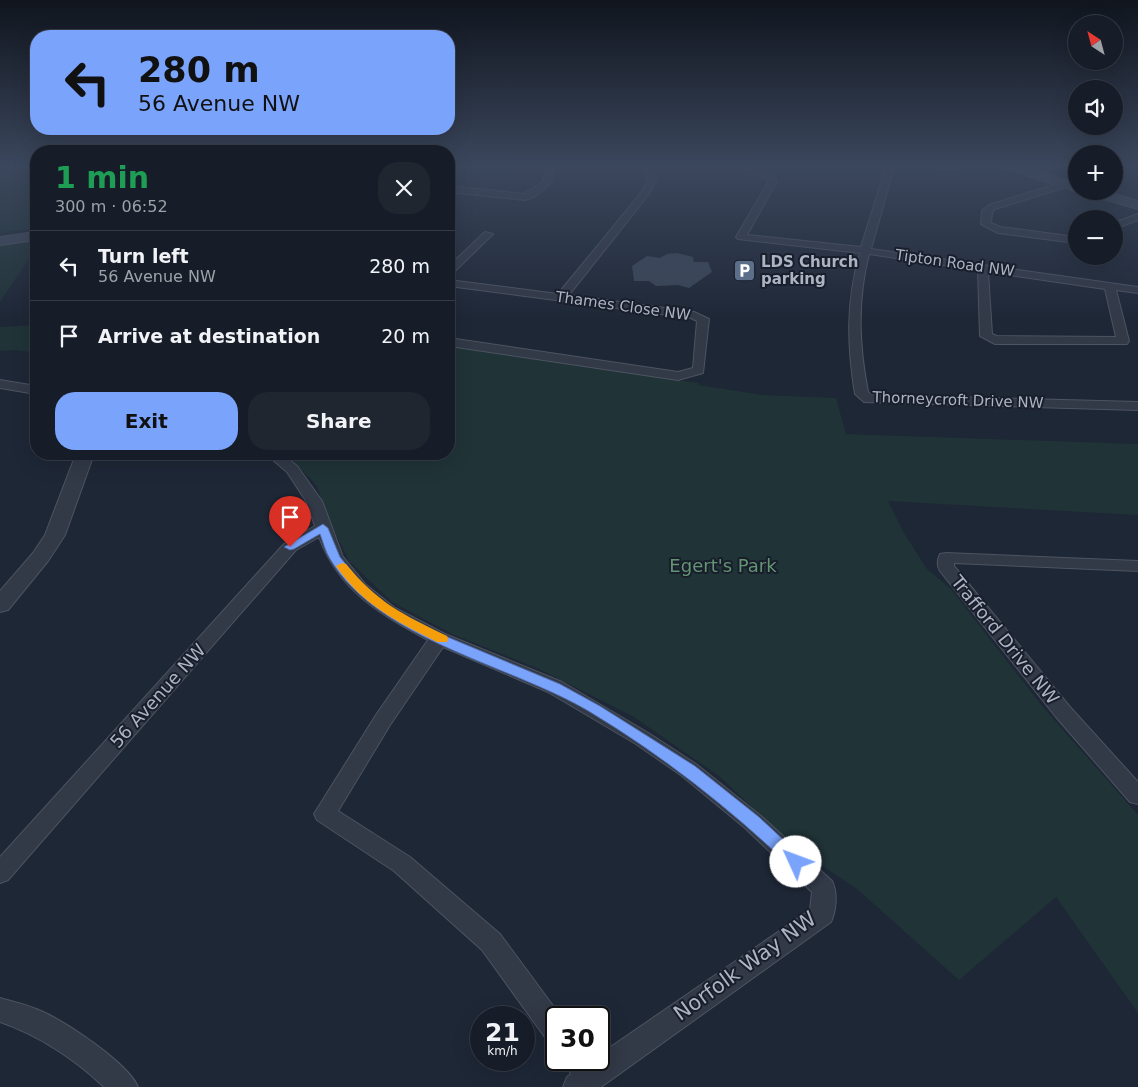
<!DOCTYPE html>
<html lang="en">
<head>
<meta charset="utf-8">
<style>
	body { margin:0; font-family:"DejaVu Sans",sans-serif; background:#1f2630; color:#f1f3f6; height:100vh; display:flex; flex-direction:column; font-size:19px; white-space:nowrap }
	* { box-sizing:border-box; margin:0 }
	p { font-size:16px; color:#9ea2a8 }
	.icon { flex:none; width:28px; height:28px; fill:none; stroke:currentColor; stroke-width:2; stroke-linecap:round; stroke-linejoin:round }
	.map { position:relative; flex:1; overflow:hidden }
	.details { position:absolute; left:30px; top:145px; width:425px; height:315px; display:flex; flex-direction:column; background:#161d28; border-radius:20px; box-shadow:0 5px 20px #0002,0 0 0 1px #353b45 }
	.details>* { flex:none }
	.banner { position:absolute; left:30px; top:30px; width:425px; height:105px; border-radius:20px; box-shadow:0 5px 20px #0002,0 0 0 1px #353b45; background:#7aa3fb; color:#111; overflow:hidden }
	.needle { width:32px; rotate:324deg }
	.controls { position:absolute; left:1068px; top:15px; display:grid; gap:10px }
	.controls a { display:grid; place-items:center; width:55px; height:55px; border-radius:50%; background:#161d28; box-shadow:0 5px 20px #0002,0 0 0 1px #353b45; font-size:25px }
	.speed { position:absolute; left:470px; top:1006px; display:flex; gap:10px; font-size:25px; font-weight:700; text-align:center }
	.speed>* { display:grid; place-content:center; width:65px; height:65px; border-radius:50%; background:#161d28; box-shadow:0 5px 20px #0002,0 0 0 1px #353b45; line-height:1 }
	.speed small { font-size:12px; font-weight:400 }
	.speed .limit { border:2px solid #111; border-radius:8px; background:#fff; color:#111 }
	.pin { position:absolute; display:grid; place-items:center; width:42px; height:42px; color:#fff; margin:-51px -21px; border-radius:50% 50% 50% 0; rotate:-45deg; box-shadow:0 0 5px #0007 }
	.pin .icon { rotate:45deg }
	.me { position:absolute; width:55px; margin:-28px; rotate:313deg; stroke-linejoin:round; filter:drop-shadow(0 0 4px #0008) }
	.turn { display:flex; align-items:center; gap:18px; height:105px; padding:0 25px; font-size:22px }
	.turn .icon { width:65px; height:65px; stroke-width:2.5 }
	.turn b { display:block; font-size:35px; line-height:42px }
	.round { display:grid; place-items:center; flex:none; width:52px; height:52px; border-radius:20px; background:#1f2630 }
	.head { display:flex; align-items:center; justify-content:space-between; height:85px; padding:0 25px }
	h1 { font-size:30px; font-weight:700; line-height:38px; color:#1e9e55 }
	.cta { display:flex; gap:10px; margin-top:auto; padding:10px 25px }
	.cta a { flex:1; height:58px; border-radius:20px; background:#7aa3fb; color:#111; font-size:20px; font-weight:700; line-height:58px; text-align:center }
	.cta a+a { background:#1f2630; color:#f1f3f6 }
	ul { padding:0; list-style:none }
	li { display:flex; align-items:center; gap:15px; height:70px; padding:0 25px; border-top:1px solid #353b45 }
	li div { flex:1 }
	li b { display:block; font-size:19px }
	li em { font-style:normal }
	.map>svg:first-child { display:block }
	.green { fill:#203337 }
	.building { fill:#3a4557 }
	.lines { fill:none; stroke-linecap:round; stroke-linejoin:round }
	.minor-casing { stroke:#4c5462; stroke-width:2 }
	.tertiary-casing { stroke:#4c5462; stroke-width:2 }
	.secondary-casing { stroke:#4c5462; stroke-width:2 }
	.minor { fill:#323947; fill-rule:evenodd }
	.tertiary { fill:#323947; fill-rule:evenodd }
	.secondary { fill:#40485a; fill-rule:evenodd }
	.route { fill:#7aa3fb; stroke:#4f6aa3 }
	.slow { fill:#f59e0b }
	.labels { text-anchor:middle; stroke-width:4; stroke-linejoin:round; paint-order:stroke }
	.far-poi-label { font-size:15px; font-weight:bold; fill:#acb4c4; stroke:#181e2b; text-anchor:start }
	.far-street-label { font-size:15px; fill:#acb4c4; stroke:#181e2b }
	.park-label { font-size:18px; fill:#639572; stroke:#181e2b }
	.street-label { font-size:18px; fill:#acb4c4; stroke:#181e2b }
	.near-street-label { font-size:21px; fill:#acb4c4; stroke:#181e2b }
</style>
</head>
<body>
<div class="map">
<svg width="1138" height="1087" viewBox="0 0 1138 1087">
	<rect width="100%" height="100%" fill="#1e2736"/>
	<path class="green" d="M0,167H12L36,180V228L0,233Z
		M36,238V248L0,302V242Z
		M36,325V353L15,350L0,351V327Z
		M449,347L698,383L699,385L762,395L836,398L846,434L1138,444V515L888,501L904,533L927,569L951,589L1042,706L1138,815V1013L1056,897L959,980L857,889L794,847L719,776L634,717L539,669L452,634L392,602L349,561L330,522L317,486L286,454H449Z"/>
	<path class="building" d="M677,253L693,257L694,262H708L712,272L689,288L678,285L656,286L649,281H634L632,266L647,256L660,258L667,254Z"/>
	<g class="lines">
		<defs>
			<path id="minor" d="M546,167H554L551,183L534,197L525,200L449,192V186L524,194L543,182Z
				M645,167H653L656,181L649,194L569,295L694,312L709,319L703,373L678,380L449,346V338L678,372L693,368L697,321L691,318L449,286V280L558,294L641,193L648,181Z
				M741,167C754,167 768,170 777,181L747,235L861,247L886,167H894L871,249L1138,287V293L1116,290L1129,341L1127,344H995L980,336L978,270L869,254C857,301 859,345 868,392L872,395L1138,402V410L864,402L855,394C847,345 846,301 860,253L738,239L736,237L769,181ZM988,272L1105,289L1116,337L997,336L992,334Z
				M930,167H964C957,171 937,171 930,167Z
				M1114,167H1121L1114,170Z
				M1076,178V184L995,209L992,212L991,223L1000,227L1076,237V243L998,233L981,224L982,211L989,205Z
				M1138,214V220L1114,229V223Z
				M485,232L493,234L453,273L449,274V266Z
				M0,380L36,386V394L0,388Z
				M266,454H282L297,466L322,501L343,557L365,584L395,608L445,634L562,682L650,734L696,764L761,816L832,881C838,893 836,911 831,922L601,1087H563L567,1077L571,1074L563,1060H599V1055L810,910L812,892L745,828L682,776L636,744L548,692L443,647L390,725L338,811L410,857L500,934L562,1018H556V1044L547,1040L482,950L394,871L317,820L314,814L376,715L428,640C380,614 339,591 319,537L296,550L8,880L0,883V857L284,544L315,526L306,501L287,472Z
				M946,553L1138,561V571L954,563V566L1070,707L1138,782V804L1130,802L1056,717L940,571C937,566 937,560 940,554Z
				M0,998C14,1002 28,1005 41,1011C66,1022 128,1063 138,1087H104C75,1059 38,1035 0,1022Z"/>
			<path id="tertiary" d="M461,167L449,176V167Z
				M76,454H94L65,535L48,561L8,610L0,612V591L33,553L45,535Z"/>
			<path id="secondary" d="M999,167H1020L1076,183V191Z
				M1084,191H1105L1138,201V209L1085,194Z
				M36,232V240L0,245V237Z"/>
		</defs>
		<use href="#minor" class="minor-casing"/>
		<use href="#tertiary" class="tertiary-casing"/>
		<use href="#secondary" class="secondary-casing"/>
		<use href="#minor" class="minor"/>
		<use href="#tertiary" class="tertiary"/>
		<use href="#secondary" class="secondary"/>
	</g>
	<linearGradient id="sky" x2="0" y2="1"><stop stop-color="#10151e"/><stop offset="0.52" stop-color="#3b475d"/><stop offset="1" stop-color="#3b475d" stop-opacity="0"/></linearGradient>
	<rect width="1138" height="320" fill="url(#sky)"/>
	<path class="route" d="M323,524L328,528L340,557L364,586L394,610L443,635L560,684L600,706L695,766L759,817L802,857L804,862L802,866L796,868L790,866C729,808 663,756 590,712C511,665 378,640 330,559C325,551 323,542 320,534L294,549L290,550L284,547Z"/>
	<path class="slow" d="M342,563L346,564C378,603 402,614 447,636L448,639L447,642H437C396,621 363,605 336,566Z"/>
	<defs>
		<symbol id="parking-square" viewBox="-11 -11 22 22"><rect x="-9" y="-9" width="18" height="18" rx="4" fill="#5c6f8a" stroke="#181e2b"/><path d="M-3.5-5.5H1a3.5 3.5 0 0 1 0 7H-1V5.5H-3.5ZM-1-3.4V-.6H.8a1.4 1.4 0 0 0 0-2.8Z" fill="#fff"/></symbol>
	</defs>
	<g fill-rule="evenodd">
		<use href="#parking-square" x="732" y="258" width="25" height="25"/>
	</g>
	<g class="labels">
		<g class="far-poi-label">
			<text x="761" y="267">LDS Church<tspan x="761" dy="17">parking</tspan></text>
		</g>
		<g class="far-street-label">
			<text transform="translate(955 263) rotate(8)" y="5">Tipton Road NW</text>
			<text transform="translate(623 306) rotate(8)" y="5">Thames Close NW</text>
			<text transform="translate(958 400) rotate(2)" y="5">Thorneycroft Drive NW</text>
		</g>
		<g class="park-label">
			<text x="723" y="572">Egert's Park</text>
		</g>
		<g class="street-label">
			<text transform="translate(1005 640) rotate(51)" y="6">Trafford Drive NW</text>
			<text transform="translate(158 696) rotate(-48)" y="6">56 Avenue NW</text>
		</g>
		<g class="near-street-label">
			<text transform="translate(745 966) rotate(-36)" y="7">Norfolk Way NW</text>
		</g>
	</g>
</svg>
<div class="controls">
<a><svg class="needle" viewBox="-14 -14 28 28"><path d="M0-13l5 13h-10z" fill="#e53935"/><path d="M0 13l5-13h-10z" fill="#9ea2a8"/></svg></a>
<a><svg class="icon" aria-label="sound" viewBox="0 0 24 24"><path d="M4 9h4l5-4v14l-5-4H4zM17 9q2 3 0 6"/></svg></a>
<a>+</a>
<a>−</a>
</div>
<div class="speed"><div>21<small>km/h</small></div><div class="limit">30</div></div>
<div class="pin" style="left:290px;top:547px;background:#d93025"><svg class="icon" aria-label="arrive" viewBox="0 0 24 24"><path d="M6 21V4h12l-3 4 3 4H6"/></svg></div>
<svg class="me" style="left:796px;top:862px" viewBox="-20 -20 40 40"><circle r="19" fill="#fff"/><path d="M0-13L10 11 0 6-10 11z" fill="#7aa3fb"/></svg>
<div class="banner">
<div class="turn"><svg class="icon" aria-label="left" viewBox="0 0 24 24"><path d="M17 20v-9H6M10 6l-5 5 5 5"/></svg><div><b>280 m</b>56 Avenue NW</div></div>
</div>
<section class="details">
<div class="head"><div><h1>1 min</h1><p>300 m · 06:52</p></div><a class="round"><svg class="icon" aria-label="close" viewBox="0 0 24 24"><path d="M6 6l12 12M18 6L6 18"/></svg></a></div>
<ul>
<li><svg class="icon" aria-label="left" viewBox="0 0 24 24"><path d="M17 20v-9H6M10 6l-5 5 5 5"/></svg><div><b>Turn left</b><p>56 Avenue NW</p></div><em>280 m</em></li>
<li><svg class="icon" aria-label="arrive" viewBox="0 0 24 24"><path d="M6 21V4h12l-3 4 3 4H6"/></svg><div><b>Arrive at destination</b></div><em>20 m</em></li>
</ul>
<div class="cta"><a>Exit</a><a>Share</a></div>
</section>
</div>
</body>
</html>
